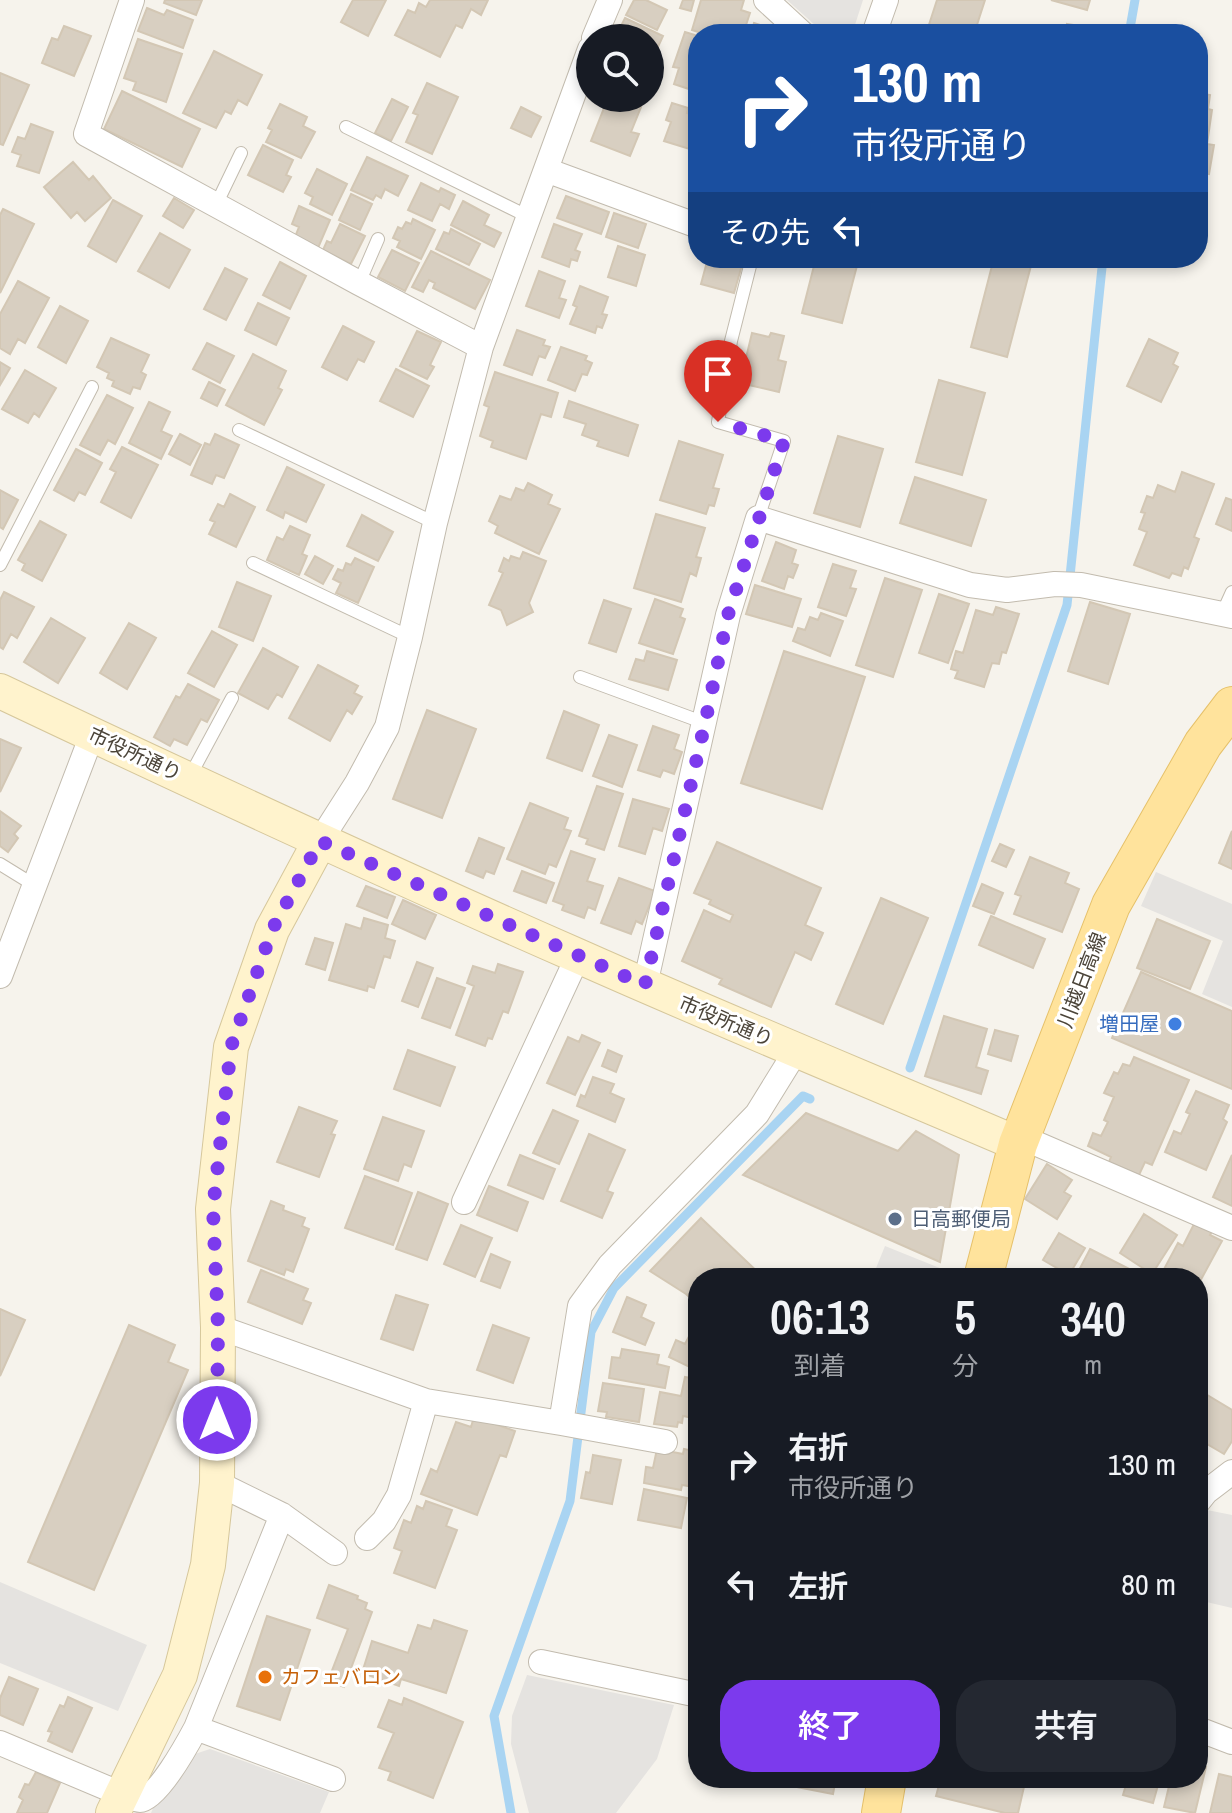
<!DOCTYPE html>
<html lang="ja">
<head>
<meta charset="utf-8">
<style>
	body { margin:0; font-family:"Archivo Narrow","Noto Sans JP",sans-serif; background:#242831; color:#f1f3f6; height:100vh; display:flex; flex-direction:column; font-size:30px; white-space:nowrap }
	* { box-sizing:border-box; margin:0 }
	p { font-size:26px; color:#9ea1a6 }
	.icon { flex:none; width:44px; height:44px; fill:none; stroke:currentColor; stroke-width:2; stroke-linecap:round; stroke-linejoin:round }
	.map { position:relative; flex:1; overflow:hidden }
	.details { position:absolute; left:688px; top:1268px; width:520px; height:520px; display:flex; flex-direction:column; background:#171b24; border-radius:32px; box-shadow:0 4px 12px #0003 }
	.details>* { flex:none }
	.guide { position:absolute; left:688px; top:24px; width:520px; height:244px; border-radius:32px; box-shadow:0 4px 12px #0003; background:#1a4fa0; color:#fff; overflow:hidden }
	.buttons { position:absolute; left:576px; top:24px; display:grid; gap:16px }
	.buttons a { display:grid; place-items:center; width:88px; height:88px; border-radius:50%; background:#171b24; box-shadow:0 4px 12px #0003; font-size:40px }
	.pin { position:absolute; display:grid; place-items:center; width:68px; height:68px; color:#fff; margin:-82px -34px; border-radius:50% 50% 50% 0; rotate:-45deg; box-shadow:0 0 8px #0007 }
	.pin .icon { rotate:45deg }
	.me { position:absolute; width:88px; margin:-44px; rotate:0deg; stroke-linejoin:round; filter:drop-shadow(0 0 6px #0008) }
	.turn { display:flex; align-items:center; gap:28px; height:168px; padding:0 32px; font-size:36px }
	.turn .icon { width:104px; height:104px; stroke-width:2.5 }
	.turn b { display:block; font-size:56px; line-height:68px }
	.then { display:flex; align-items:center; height:76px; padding:0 32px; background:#0003; gap:16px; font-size:30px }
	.eta { display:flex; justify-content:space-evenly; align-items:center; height:136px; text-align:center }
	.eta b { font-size:48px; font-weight:600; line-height:56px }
	.action { display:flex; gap:16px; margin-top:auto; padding:16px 32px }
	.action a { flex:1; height:92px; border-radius:32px; background:#7c3aed; color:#fff; font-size:32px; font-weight:600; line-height:92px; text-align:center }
	.action a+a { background:#242831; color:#f1f3f6 }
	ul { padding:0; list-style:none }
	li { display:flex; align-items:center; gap:24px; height:120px; padding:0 32px }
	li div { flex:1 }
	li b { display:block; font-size:30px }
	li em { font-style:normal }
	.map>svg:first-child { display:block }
	.parking { fill:#e5e3e0 }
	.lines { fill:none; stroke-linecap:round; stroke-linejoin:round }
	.stream { stroke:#a9d4f2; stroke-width:9 }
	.building { fill:#d8cfc1; stroke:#d3c7b4; stroke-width:2 }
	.lane-casing { stroke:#c2bbae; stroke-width:14 }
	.street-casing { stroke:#c2bbae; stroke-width:26 }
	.secondary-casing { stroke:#d6c79b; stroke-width:36 }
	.primary-casing { stroke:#e6c16a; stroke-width:40 }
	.lane { stroke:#fff; stroke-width:12 }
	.street { stroke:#fff; stroke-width:24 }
	.secondary { stroke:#fff3cd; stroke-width:34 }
	.primary { stroke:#ffe39c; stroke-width:38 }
	.route { stroke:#7c3aed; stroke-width:14; stroke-dasharray:0 25.2 }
	.shop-dot { fill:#3f7fe0; stroke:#fff; stroke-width:3 }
	.service-dot { fill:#5c6f8a; stroke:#fff; stroke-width:3 }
	.food-dot { fill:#e8710a; stroke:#fff; stroke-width:3 }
	.labels { text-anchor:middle; stroke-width:6; stroke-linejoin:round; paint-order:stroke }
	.street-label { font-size:20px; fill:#4b4439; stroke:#fff }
	.shop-label { font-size:20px; fill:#366cbe; stroke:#fff; text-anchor:end }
	.service-label { font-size:20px; fill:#4e5e75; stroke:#fff; text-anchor:start }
	.food-label { font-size:20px; fill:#c56008; stroke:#fff; text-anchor:start }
</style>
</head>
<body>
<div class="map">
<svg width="1232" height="1813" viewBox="0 0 1232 1813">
	<rect width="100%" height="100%" fill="#f6f3ec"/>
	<path class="parking" d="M787,0H863L852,34H825Z
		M1156,872L1232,904V1007L1202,994L1223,941L1141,906Z
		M885,1246L957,1275L956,1278H872Z
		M1207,1510L1232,1515V1608L1198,1600V1521Z
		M0,1582L147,1645L118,1711L0,1663Z
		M527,1675L674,1705L657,1759L616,1813H529L511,1744L512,1716Z
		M210,1749L329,1792L320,1813H151L156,1801L192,1755Z"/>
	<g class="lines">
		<path class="stream" d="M1129,34L1135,0
			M910,1068L1067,605L1103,258
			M511,1813L494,1716L570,1501L591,1332L614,1288L803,1096L810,1099"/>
	</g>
	<path class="building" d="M165,0H202L196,15L164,3Z
		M353,0H386L368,36L341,22Z
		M430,0H488L481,15L471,9L462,28L456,25L440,57L395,35L408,10L415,13L419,3L426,7Z
		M634,0H646L667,10L657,30L626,15Z
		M683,0H694L691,11L680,8Z
		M701,0H744L741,10L750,13L743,34H705L692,30Z
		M937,0H985L974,34H926Z
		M1051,0H1090L1087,10Z
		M147,8L164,15L167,10L193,20L183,48L138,31Z
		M625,18L663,36L650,64V38H615Z
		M754,23L775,30L774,34H751Z
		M1067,24L1094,28L1093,34H1066Z
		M64,26L91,36L74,76L42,63L52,38L58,40Z
		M685,32L698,36V92L674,84L679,68L673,67Z
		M138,39L182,54L166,102L133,90L136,82L124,78Z
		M214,51L262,75L247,105L238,100L231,114L225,111L216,128L183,113Z
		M0,73L29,85L3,145L0,144Z
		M427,83L458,97L432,154L406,142L418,115L413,113Z
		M122,91L200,129L182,167L104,129Z
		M1198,93L1210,95L1208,109L1212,110L1207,144L1214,145L1209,174L1198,172Z
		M608,98H618L641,107L631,132L639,134L630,156L591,141Z
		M392,99L408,107L391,141L375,133Z
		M672,103L688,108L687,113L698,116V135L693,150L664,141L671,122L666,120Z
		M280,104L307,117L303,126L315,132L301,158L266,142L272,130L268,128Z
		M521,107L541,117L531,137L511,128Z
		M31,124L53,132L39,173L17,166L21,155L12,152L18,137L25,139Z
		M263,145L293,160L286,175L291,177L283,192L248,175Z
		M367,157L408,176L398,196L385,189L381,198L376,195L373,200L351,190Z
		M73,162L89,180L93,176L111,198L85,221L77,212L71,218L44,187Z
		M317,169L347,184L332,215L310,204L313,197L305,193Z
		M421,183L439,192L441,188L455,195L449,209L440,204L432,221L408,210Z
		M351,194L372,204L360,230L339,220Z
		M566,196L609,212L601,234L557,218Z
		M174,198L194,210L183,228L163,216Z
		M113,200L142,216L116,262L88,246Z
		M463,201L489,215L484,225L501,233L494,247L451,225Z
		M299,206L330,220L318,248L295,237L299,227L292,224Z
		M3,209L34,224L0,293V215Z
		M614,213L646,224L638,248L606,237Z
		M413,219L435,230L421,259L397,247L400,241L393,238L398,227L402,229L406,222L411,224Z
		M340,224L365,236L351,264L323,250L327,241L331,243Z
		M554,224L582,234L575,250L580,252L577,261L571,259L569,267L542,257Z
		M451,229L480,244L469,265L436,249L444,232L449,234Z
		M160,233L190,250L169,288L138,271Z
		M618,246L645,255L636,286L608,277Z
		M392,250L419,263L405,291L378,277Z
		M431,251L490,280L475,309L433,288L435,283L429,280L423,292L412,287Z
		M708,258H744L734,293L701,284Z
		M816,258H859L842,323L802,313Z
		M994,258H1033L1007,357L971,347Z
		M280,262L306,276L290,309L263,295Z
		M225,268L247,279L226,320L204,309Z
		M539,271L565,281L559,298L566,300L559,318L526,306Z
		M18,281L49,298L25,343L18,339L10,354L0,348V314Z
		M580,286L608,297L602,314L607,315L602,328L597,326L595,333L570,324L577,307L573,305Z
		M258,303L289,318L276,345L245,330Z
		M60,306L88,321L66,363L38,347Z
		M343,326L374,342L364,362L358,359L347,380L322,367Z
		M517,330L545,340L543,345L550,347L545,358L539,356L532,375L504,365Z
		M417,331L441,342L430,365L434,367L427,379L400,366Z
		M752,333L769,337L771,333L784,336L778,360L786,362L779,392L740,383Z
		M111,338L149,355L141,372L146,375L140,389L133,387L130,394L112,386L114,381L107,378L109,373L97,367Z
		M1149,339L1178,353L1173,364L1178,367L1161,402L1127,386Z
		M207,343L234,356L220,383L193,369Z
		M561,347L587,356L585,360L592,363L587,375L582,374L575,391L548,380Z
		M253,354L286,371L278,388L282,390L264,425L226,405Z
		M0,362L10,368L0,385Z
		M396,369L429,386L413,417L380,401Z
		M25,370L56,388L39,417L34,413L28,423L2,409Z
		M495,372L558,393L551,417L541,414L526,459L491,447L493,441L480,436L489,407L484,405Z
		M939,380L985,393L962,475L916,462Z
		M209,382L225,390L217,406L201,398Z
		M107,395L133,408L115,444L108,440L100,455L80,445Z
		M569,401L638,425L628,456L597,446L599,441L582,435L586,424L564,417Z
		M149,402L170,412L161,431L172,436L161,459L129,443Z
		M180,434L201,445L190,465L169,454Z
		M215,434L239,445L224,478L216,475L212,484L191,475L205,443L210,445Z
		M838,436L883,449L860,527L814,513Z
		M679,441L723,455L713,488L719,489L714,506L709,505L706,514L660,500Z
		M122,447L158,465L131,518L101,502L116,472L110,469Z
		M76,449L102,463L85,495L79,492L74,501L54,490Z
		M287,467L324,485L306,522L285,512L283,518L267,510Z
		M1182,472L1214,484L1194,537L1199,539L1188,569L1184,567L1181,576L1172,573L1169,578L1134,565L1147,532L1139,529L1145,513L1141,512L1147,496L1153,498L1158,485L1175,492Z
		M915,477L986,500L971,546L900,523Z
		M528,483L552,495L548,504L560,509L539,554L495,533L498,526L489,521L500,496L511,500L516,488L524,491Z
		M0,490L18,500L3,529L0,527Z
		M230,494L255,507L236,547L209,534L215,522L210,520L218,504L224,507Z
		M1226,498L1232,500V531L1216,524Z
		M656,514L705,528L696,557L701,558L696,576L690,573L681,602L634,588Z
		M362,515L393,532L378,561L347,546Z
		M40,521L66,535L42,581L22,570L25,564L18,560Z
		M290,526L310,535L302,554L307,556L299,575L267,560L277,537L283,540Z
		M776,542L796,550L792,563L798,565L793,578L788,576L784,589L762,581Z
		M523,552L546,561L529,603L533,612L507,625L501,610L489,605L503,573L499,571L504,558L509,561L511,556L520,559Z
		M315,556L333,566L323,584L305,574Z
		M355,558L374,567L358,603L336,593L341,583L333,579L338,569L343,571L346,563L351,565Z
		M833,564L856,571L850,588L856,589L846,616L818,607Z
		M885,578L922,590L893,677L856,665Z
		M237,582L271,596L253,641L219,627Z
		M755,585L801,599L792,627L746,614Z
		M4,592L34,607L17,638L11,634L3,649L0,647V600Z
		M939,594L969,604L948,663L919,653Z
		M655,599L683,609L680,617L685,619L673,654L639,643Z
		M604,600L631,609L616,652L589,643Z
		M1090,602L1130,614L1108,684L1068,671Z
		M996,607L1019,614L1006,653L1002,652L999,664L992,663L984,687L955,678L958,671L951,669L956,651L963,653L976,610L993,615Z
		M821,613L843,621L830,656L793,641L798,628L805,630L810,617L818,620Z
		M51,618L85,638L58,683L24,662Z
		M129,623L156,638L127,689L100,673Z
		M212,631L237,645L214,687L188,673Z
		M263,648L298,667L282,697L277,694L268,709L238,693Z
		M647,651L677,660L668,690L629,679L636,659L644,661Z
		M784,651L865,677L822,809L741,783Z
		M318,665L358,686L354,693L362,697L352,714L347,710L330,741L289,718Z
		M188,684L219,700L207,722L201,719L187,745L174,739L170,746L154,737L176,696L180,698Z
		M427,710L476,729L442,818L393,799Z
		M564,711L599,725L582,771L547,758Z
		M653,726L679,735L674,749L682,752L674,774L663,770L660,777L638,770Z
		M609,735L637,745L622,787L593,776Z
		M0,739L21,748L0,792Z
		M597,786L623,794L604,850L586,844L588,839L579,836Z
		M633,799L669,809L662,831L653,828L645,854L619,846Z
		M530,803L568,818L564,829L571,831L556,867L549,864L545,874L507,859Z
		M0,811L21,826L14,834L18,838L8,852L0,846Z
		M1232,831V869L1219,863Z
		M479,838L504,848L494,874L486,871L483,878L466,871Z
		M717,842L821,888L805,925L823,933L811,960L795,952L771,1007L719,984L722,979L682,961L704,910L730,922L733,915L709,904L711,900L694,893Z
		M1000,844L1014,850L1006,867L992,861Z
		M571,851L595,859L587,881L603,886L595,910L588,907L584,918L562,910L564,905L553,901Z
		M1030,857L1069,873L1065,883L1079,889L1062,932L1014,914L1021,896L1015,894Z
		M522,871L554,883L546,903L514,891Z
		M619,878L655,891L642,924L636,921L631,934L601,923Z
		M982,884L1003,893L994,914L973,906Z
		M366,886L395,897L387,918L357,906Z
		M881,898L928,918L883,1024L836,1004Z
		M403,900L436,915L425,939L392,924Z
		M991,916L1045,939L1033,968L979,945Z
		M364,918L388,925L385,938L395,941L390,958L384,956L374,988L368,986L367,991L329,980L346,924L361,929Z
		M1157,919L1210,941L1190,989L1137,968Z
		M315,938L333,943L325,970L306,964Z
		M417,962L433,968L418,1007L402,1001Z
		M498,964L523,972L508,1013L503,1011L492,1039L488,1038L485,1046L456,1035L474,986L467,983L473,966L495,973Z
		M1141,972L1232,1011V1089L1112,1038Z
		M437,978L465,988L450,1028L422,1018Z
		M944,1016L987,1029L976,1067L988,1071L981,1094L925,1076Z
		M995,1030L1018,1036L1011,1061L988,1054Z
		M582,1035L600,1043L575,1095L547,1083L568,1037L579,1042Z
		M408,1050L455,1067L440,1106L394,1089Z
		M608,1050L622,1056L616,1072L602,1066Z
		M1134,1057L1189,1080L1152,1165L1145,1162L1139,1175L1109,1162L1111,1157L1088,1146L1093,1133L1101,1136L1108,1122L1104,1120L1114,1097L1104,1093L1114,1072L1118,1074L1123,1064L1130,1066Z
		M593,1077L614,1084L610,1093L624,1099L615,1122L577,1106L581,1095L585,1097Z
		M1196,1091L1229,1105L1223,1119L1227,1122L1206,1170L1165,1152L1174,1131L1181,1134L1190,1114L1186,1112Z
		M299,1107L337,1121L331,1134L335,1135L319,1177L277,1162Z
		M553,1110L578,1121L559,1164L533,1153Z
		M806,1113L898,1151L916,1131L959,1155L940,1262L743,1175Z
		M383,1117L424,1131L411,1167L404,1164L398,1181L364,1169Z
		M589,1134L625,1150L607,1191L613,1193L602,1218L561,1201Z
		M520,1155L555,1169L543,1199L508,1185Z
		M1232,1155V1206L1213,1197Z
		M1047,1164L1072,1180L1064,1192L1071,1196L1057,1219L1025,1199Z
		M365,1176L412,1193L393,1245L345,1228Z
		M489,1186L528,1202L517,1231L477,1215Z
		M418,1192L448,1204L427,1260L396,1249Z
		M271,1201L284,1206L283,1210L305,1218L302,1226L309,1229L293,1272L286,1269L284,1275L248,1261Z
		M1144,1214L1177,1235L1152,1274L1120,1253Z
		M701,1218L764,1278H698V1305L686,1294L650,1271Z
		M1195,1222L1212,1231L1210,1235L1222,1241L1198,1285V1278H1176L1163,1271L1178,1243L1183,1246Z
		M461,1225L492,1238L475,1277L444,1264Z
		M1059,1233L1085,1248L1069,1275L1043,1260Z
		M1090,1249L1135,1272L1131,1278H1075Z
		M491,1254L510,1262L500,1288L481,1281Z
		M261,1270L308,1289L303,1300L311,1303L302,1324L248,1302Z
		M396,1295L428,1305L413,1350L381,1339Z
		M627,1297L646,1305L641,1317L654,1323L645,1345L613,1332Z
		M0,1309L25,1320L0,1376Z
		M129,1325L175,1345L168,1362L188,1370L94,1590L28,1562Z
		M493,1325L529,1338L513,1383L477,1370Z
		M693,1329L698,1332V1371L669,1357L676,1340L685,1344Z
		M622,1349L659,1355L657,1364L669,1367L665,1388L609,1378L612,1357L620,1358Z
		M685,1377L698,1379V1419L683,1416L682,1423L678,1422L677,1427L654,1424L660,1392L681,1396Z
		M603,1383L644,1389L639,1422L606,1417L607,1412L598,1411Z
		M1204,1393L1232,1410V1441L1224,1454L1200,1440L1198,1444V1403Z
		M474,1417L515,1431L506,1457L500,1455L477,1515L421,1494L431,1469L437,1472L456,1422L471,1427Z
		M657,1449L683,1454L684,1449L698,1452V1466L694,1487L682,1485L681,1490L644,1483L646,1467L653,1468Z
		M593,1455L621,1460L612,1504L581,1498L586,1472L590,1473Z
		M644,1489L687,1498L681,1528L638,1520Z
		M426,1501L452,1510L446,1526L457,1530L435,1588L394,1573L402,1551L394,1548L404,1520L411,1523L417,1506L423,1509Z
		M329,1585L358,1596L357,1599L367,1603L365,1609L372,1612L344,1687L328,1681L348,1629L317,1618Z
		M267,1616L310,1630L280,1720L237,1706Z
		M434,1620L467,1631L446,1693L401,1679L399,1686L362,1673L372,1641L408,1653L418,1625L431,1629Z
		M9,1677L38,1689L23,1725L0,1715V1698Z
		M68,1697L92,1708L72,1752L48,1741L52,1732L48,1731L60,1705L64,1707Z
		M404,1698L463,1722L433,1798L388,1780L391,1772L379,1768L394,1733L378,1727L389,1700L402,1705Z
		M698,1735V1768L692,1766Z
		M1198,1765L1206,1767L1195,1813L1164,1807L1171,1778H1198Z
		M36,1772L60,1783L47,1813H17L23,1800L19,1797L25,1784L29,1785Z
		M1219,1774L1232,1777V1813H1210Z
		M751,1778H836L833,1794Z
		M941,1778H1026L1018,1813H1005L936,1796Z
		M1128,1778H1160L1153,1803L1123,1795Z"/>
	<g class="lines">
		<defs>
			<path id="lane" d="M346,127L529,217
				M216,205L241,153
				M752,258L731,341L718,422L784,441L758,518
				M359,283L378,239
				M239,430L435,523
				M253,563L410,637
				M0,565L92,387
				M1222,614L1232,592
				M580,677L705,723
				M190,776L232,698
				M0,864L34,885"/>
			<path id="street" d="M132,0L86,134L359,283L481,347
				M766,0L803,34
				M874,34L886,0
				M594,38L610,0
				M546,170L698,226
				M320,841L357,783L387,727L410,637L435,523L481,347L590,49
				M0,976L92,735
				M645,985L728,615L758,518L970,585L1007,590L1055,584L1081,585L1232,616
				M1021,1137L1232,1228
				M464,1202L578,956
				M218,1327L426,1401L561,1423L665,1442
				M561,1423L580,1306L610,1265L757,1114L796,1051
				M217,1483L282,1515L335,1553
				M1198,1502L1206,1492L1232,1472
				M367,1538L384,1521L399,1495L426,1401
				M541,1662L698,1695
				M196,1728L333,1779
				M1198,1729L1232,1742
				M0,1743L121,1794C127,1796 135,1800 140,1800C157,1800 188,1743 196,1728L282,1515"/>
			<path id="secondary" d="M0,691C192,782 384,871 578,956C724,1021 871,1081 1018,1144
				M113,1813L180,1675L208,1565L217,1483L218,1327L213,1209L231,1047L272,930L320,841"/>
			<path id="primary" d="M983,1278L1018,1144L1111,905L1203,744L1232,706
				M881,1813L887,1778"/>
		</defs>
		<use href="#lane" class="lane-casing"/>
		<use href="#street" class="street-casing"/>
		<use href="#secondary" class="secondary-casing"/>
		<use href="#primary" class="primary-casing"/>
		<use href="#lane" class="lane"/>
		<use href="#street" class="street"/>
		<use href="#secondary" class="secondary"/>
		<use href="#primary" class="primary"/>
	</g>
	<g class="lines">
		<path class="route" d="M217,1420L218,1327L213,1209L231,1047L272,930L320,841L645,985L705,723L728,615L784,441L718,422"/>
	</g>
	<circle class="shop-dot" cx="1175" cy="1024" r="8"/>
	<circle class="service-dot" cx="895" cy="1219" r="8"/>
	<circle class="food-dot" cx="265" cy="1677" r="8"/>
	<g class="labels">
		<g class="street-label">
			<text transform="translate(135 754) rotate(25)" y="7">市役所通り</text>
			<text transform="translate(1082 980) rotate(-69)" y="7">川越日高線</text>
			<text transform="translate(726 1021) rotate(23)" y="7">市役所通り</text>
		</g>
		<g class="shop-label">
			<text x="1159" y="1031">増田屋</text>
		</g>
		<g class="service-label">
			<text x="911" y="1226">日高郵便局</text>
		</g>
		<g class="food-label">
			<text x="281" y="1684">カフェバロン</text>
		</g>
	</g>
</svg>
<div class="buttons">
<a><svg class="icon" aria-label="search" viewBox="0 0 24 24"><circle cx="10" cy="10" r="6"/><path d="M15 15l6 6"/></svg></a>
</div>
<div class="pin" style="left:718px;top:422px;background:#d93025"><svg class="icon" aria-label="arrive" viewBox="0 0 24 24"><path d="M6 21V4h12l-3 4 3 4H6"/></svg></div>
<svg class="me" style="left:217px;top:1420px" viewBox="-20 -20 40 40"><circle r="17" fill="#7c3aed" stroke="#fff" stroke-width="3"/><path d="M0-11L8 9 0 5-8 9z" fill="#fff"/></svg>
<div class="guide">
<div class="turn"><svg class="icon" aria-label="right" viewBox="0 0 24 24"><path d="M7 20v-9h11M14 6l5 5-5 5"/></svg><div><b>130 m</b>市役所通り</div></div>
<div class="then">その先<svg class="icon" aria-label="left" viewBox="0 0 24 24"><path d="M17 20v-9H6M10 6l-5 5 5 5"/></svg></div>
</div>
<section class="details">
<div class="eta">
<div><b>06:13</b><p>到着</p></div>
<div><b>5</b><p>分</p></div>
<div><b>340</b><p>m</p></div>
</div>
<ul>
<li><svg class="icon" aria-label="right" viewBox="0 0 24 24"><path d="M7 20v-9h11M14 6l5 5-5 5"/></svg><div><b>右折</b><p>市役所通り</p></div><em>130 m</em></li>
<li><svg class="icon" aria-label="left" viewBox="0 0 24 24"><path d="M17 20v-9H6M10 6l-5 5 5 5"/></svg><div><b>左折</b></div><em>80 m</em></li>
</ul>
<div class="action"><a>終了</a><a>共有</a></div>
</section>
</div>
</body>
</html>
